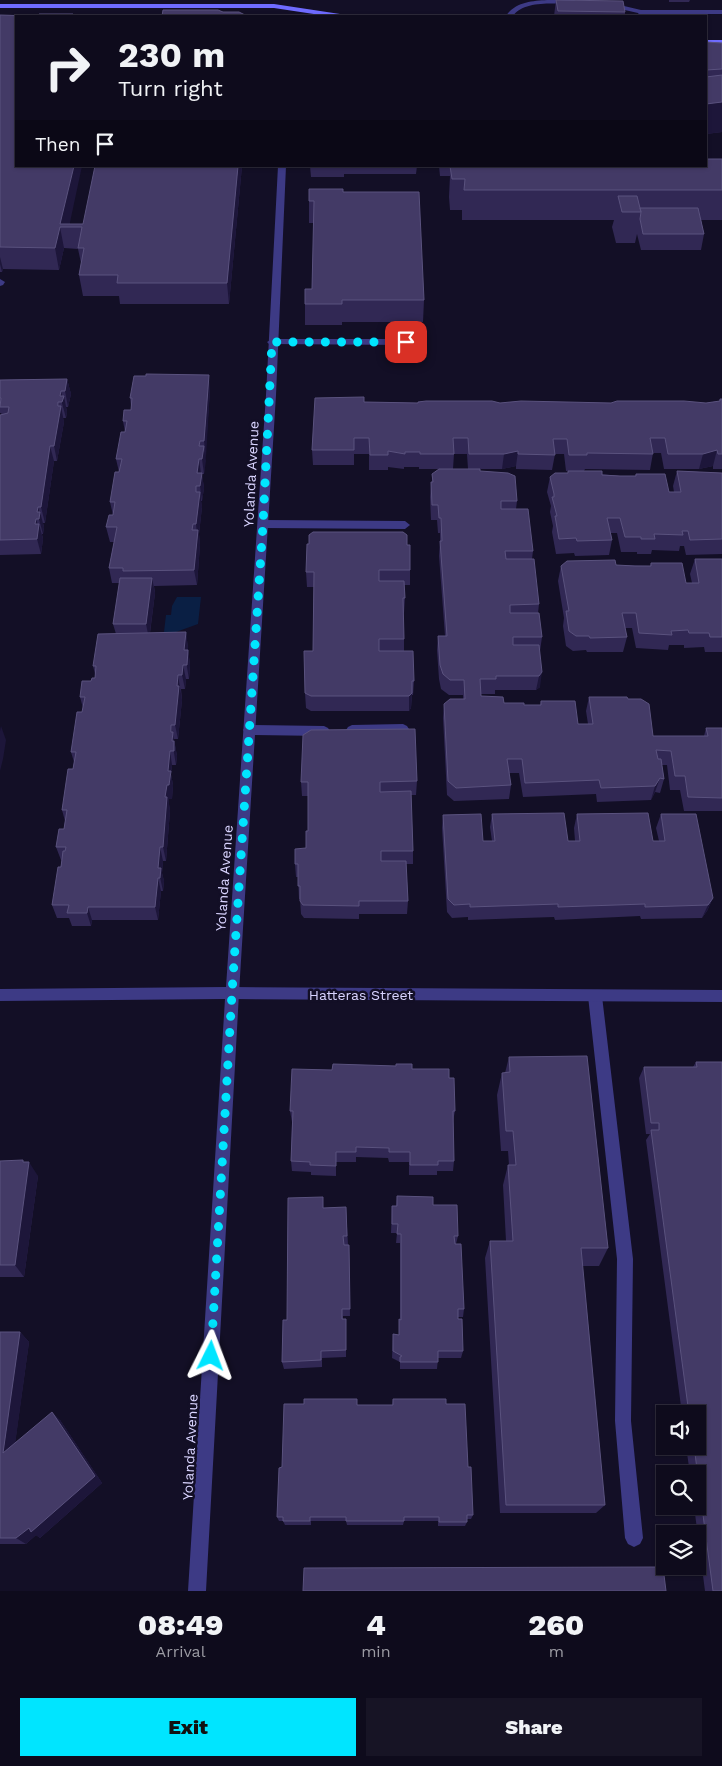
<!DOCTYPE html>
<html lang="en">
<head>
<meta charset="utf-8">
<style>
	body { margin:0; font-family:"Work Sans",sans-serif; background:#171425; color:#f1f3f6; height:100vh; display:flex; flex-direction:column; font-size:19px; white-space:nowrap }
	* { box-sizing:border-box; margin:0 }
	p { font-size:16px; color:#9b9ba3 }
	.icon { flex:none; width:28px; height:28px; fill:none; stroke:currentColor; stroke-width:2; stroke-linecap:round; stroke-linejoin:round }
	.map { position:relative; height:1591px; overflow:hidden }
	.details { display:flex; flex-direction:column; background:#0e0b1c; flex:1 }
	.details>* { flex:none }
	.top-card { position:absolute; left:15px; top:15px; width:692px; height:152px; border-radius:0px; box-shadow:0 1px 4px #0004,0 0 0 1px #2e2b3b; background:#0e0b1c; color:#f1f3f6; overflow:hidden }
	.buttons { position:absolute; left:656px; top:1405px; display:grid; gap:10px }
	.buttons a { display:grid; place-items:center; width:50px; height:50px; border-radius:0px; background:#0e0b1c; box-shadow:0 1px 4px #0004,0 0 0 1px #2e2b3b; font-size:25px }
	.pin { position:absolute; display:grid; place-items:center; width:42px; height:42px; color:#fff; margin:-21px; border-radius:10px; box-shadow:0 2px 8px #0006 }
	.me { position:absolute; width:55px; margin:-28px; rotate:3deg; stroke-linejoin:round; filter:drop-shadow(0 0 4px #0008) }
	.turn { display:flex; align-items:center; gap:18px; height:105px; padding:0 20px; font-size:22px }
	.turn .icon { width:65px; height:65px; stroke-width:2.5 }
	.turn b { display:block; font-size:35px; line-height:42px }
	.then { display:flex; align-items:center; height:48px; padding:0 20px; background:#0003; gap:10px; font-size:19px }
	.eta { display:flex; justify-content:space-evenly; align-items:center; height:85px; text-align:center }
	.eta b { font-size:30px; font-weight:800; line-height:35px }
	.primary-button { display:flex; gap:10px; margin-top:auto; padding:10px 20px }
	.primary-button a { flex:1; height:58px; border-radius:0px; background:#00e5ff; color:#111; font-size:20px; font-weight:800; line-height:58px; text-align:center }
	.primary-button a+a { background:#171425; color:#f1f3f6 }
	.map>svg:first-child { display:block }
	.water { fill:#0a1f44 }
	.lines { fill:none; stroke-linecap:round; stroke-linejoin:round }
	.service { fill:#3d3a85; fill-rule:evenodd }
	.minor { fill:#3d3a85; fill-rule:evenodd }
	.tertiary { fill:#3d3a85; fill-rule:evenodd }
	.secondary { fill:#6f6bff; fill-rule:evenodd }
	.wall { fill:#312854 }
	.shaded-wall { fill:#1d163a }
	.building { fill:#433a66; stroke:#5a527e }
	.route { stroke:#00e5ff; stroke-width:9; stroke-dasharray:0 16.2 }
	.labels { text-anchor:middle; stroke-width:5; stroke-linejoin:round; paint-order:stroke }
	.street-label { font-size:14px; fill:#d9d4ff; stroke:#130f26 }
</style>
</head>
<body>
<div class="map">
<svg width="722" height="1591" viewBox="0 0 722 1591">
	<rect width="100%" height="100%" fill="#130f26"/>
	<path class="water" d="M177,597H201L198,624L176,632H164L166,615H171L172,606Z"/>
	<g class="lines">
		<path class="service" d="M547,0H574L577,2L573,4C556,4 524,0 513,16H506C515,2 532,1 547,0Z
			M607,2L641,10H722V14H646V16H640L638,13L607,6Z
			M0,279L5,282L3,285L0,286Z
			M272,339H406L411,342L406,345L269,344L267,342Z
			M263,520L405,521L410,525L405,529L263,528L258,524Z
			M403,724L407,726L409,729L407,732L403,734L352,735L348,733L346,730L348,727L352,725Z
			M249,725L324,726L328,728L330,731L328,734L324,736L249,735L245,733L243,730L245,727Z
			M595,990L600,992L602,996L633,1259L631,1421L643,1538L640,1544L634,1547L628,1544L625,1538L615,1421L617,1259L588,996L590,992Z"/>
		<path class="minor" d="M278,166H286L276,395L239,993L206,1591H188L225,999L0,1001V989L226,987L266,395Z"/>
		<path class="tertiary" d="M232,987L722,990V1002L232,999L227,997L225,993L227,989Z"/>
		<path class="secondary" d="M0,4H274L340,14L344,16H327L274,8H0Z
			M706,40H722V44H706Z"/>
	</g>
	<path class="wall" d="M556,0L625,12V16H554Z
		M669,0H690L689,2H669Z
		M0,15L70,224H83L242,166L229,304H120L119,296H83L79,275L81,263L78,249L64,248L59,270L3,269L2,272H0Z
		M706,42L722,43V132L706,134Z
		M722,159V220H701L704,234L701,250H641L637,234L635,243H616L612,227L614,220H462V210H450L449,197L450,176H440L439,166H706Z
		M310,166H417L416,174H344V177H311Z
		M343,192L424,300L423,322H342V325H305V304L312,289L314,223H309V201Z
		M67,379L71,394L68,407H66L67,412L66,418H63L64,422L57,461H54L45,523H43L44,527L43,534H42L43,539L41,554L0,555V415H2L1,413H0V380Z
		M210,390L204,474H202L204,488L202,501H201L202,507L199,534L200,545L197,585L154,586L155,593L150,633L186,632L190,665L189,679H186L185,689H181L182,700L178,739H174L177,756L176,765H172L171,774L173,785L172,799H169V804L170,811L166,861H163L162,873L164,881L163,891H161L158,920H92L91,926H72L69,918H57L52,905L62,860H61L56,847L64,829L65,821L62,810L73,769L74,762L71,752L82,712L83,708L80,697L91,681L95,678V674L93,666L116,634L113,624L120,583H112L109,568L114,542H110L106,527L113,515L110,502L119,472L116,459L125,432L123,421L131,410V406L130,398Z
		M720,399H722V469H713V466L699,469H664L661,453H653L650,470L585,469L584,471H566L564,454H555L552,470L516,469V466L502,469H468L467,454H454L453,469H419V467H404V469L388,467V470H369V454H354V465H313L312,450L364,402L418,403H706L719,401Z
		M480,471L517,501L516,509L533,551L532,559L539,604L538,613L542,637L540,651V687L536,690H495V694H481V696L504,703L524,705H540L541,701L578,724H588L586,711L589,697L628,699L653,736H704L706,728H722V811H684L680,790H670L667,765H662L664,779L660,793L655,792L651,800L597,802L596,794L523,797L519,773H509L511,785L509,799L454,801L447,795L443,718L444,704L463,699V695H449L441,689L439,679L437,650L438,636H445L439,556L440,541V533H438L437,520H431L430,497L431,482H432V474Z
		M568,471L620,476H635L636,474L669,492H674L673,486L677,471L722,473V554L686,555L684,546H680L679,551L652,550L651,554H637V552H621L617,533H611L612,540L609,555L575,556L574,553L556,554L552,532L553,526L550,512L551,506L547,492L550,477L568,473Z
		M407,545L410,570V585H404L405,598L404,613H403L404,639V651L414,681L413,695H412L411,708L409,711H311L306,708L305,693L313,651L314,587H307L306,572Z
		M695,559H722V652H705L704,647L684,648V645H669L668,650L636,648L632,628H625L627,637L623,652H587L586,650L573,651L566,646L563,626L564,618L558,581L561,566L616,565L650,566L651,563L686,583H692L690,574Z
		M417,781L416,795H411L413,851V864H406L408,901L407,914H359V919L304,918L301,914L300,899H299L298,877H296L295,864L306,848L308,831V796H302L301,782Z
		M492,814L568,841H575L574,828L577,814L653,841H659L656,828L661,814L713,898L707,911L702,918L641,919L640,916L555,920L554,917L468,920V917L452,918L447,912L442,828L443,815L483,841H492L490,827Z
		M509,1057L608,1248L599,1266H582L605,1505L596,1513H500L485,1258L490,1241H506L503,1185L508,1165H509L508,1151H501L497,1095L502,1073H505Z
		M696,1062H722V1591H705L694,1506H698V1474H690L686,1446H698V1414H682L646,1140L650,1134H646L639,1078L644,1067H693Z
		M412,1069L449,1078L455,1111L453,1121L454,1161L453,1171H437V1175H409V1162H389L388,1158L356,1157V1162H336V1176L311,1175V1172L292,1171L291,1161L292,1122L290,1111L332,1070Z
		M0,1161L38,1176L24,1277H0Z
		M397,1196L433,1205L458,1236L456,1244L464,1309L463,1317H458L463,1351L461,1358H438L437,1369H400V1362L392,1358L393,1334L399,1335V1319H400V1243H396L397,1233H391L392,1206H396Z
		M346,1207L348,1245H349L350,1316H343V1319H346V1357L322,1358V1367L284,1369L282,1362L287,1320L324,1208Z
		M0,1332H20L29,1342L15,1443L60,1420L102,1483L40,1538L36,1535L26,1544H0Z
		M393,1399L446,1404L468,1467L473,1515L471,1519H467V1522L465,1526H438V1521H404L403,1525H347L346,1521H311V1525H285L283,1521H279L277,1517L282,1467L358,1405H392Z"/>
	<path class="shaded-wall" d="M722,102V132L706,134V104Z
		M74,166H82L69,227L60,224Z
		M238,166H242L229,304L227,283Z
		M60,227L64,248L59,270L55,248Z
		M0,257L3,269L2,272L0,264Z
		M209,375L210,390L206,457L204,441Z
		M67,379L71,394L68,407L65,391Z
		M61,391L63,400L64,396L67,412L66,418L60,396Z
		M58,402L60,409L61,406L64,422L57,461L54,446Z
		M50,446L54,461L45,523L41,507Z
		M204,446L206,461L204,474L202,459Z
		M717,450L713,466L699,469L703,454Z
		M518,451L516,466L502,469L504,454Z
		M199,459L201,474L199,488L197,473Z
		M202,473L204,488L202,501L200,486Z
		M200,492L202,507L199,534L200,545L197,585L194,570L197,536L196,524Z
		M38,507L40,514V512L44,527L43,534L37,512Z
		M36,519L39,528V524L43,539L41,554L37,539L35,524Z
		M152,578L155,593L149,639L146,624Z
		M186,632L190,665L189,679L184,650Z
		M183,665L186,679L185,689L182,675Z
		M542,672L540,687L536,690L539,676Z
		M178,675L182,700L178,739L175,725Z
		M412,693L411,708L409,711V696Z
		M171,725L177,756L176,765L172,741L171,732Z
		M1,726L6,740L3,759L0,771V731Z
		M170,751L172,765L171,774L173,785L172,799H169V804L170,811L166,861L163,847L165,797Z
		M660,778L655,792L651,800L655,786Z
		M160,847L163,861L162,873L164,881L163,891L158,868Z
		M158,878L161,891L158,920L155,907Z
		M713,898L707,911L702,918L708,905Z
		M88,907L92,920L91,926L87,913Z
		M23,1160L28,1170L29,1162L38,1176L24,1277L15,1265Z
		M20,1332L29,1342L13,1460L3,1453Z
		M52,1412L60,1420L102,1483L40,1538L36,1535L26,1544L16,1538Z"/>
	<path class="building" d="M556,0L623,1L625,12L558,11Z
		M163,10H218L223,12H239L247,16H162Z
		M39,14H73L72,16H39Z
		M0,15L32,16H16V166H74L60,224H83L95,166H238L227,283H117L118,275H79L84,248H78L82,227H60L55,248L0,247Z
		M706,42L722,43V69L706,70Z
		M722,75V102L706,104V77Z
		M706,159H722V190H464L465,179H452L450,166H706Z
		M309,189H343V192H419L424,300H342V304H305V289H312L314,201H309Z
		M618,196H637L641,212H622Z
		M640,208H698L704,234H643L640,219L641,212Z
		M146,374L209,375L204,441H200L199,446H204L202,459H199L197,473H202L200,486H196V492H200L196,524H193L192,530H198L194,570L123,571V568H109L117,527H106L109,515H113L115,502H110L115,472H119L122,459H116L121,432H125L127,421H123L124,410H131L132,398H130L134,376H146Z
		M67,379L65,391H61L60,396H64L62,402H58V406H61L54,446H50L41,507H38L37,512H40L39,519H36L35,524H39L37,539L0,540V415L8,413L9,407H0L1,398H0V380Z
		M364,397V402L418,403V402L426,401H492L500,403L521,401L611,403L617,401H684L706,403L720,401V399H722V454H718L717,450L703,454H668L665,438H650L653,454L587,453V455H569L567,439H553L555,455L518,454V451L504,454H469L468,438H453L454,454H420V452H405V454L388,451V455H370L369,438H354V450H312L315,398Z
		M439,469H480V471L508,473L515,476L517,501H501V509H528L533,551H505L506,559H534L539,604L510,605V613H539L542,637H513V645H539L542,672L539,676H496V679H480L481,696L503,697L504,703H524V705H541V701H575L578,724H593L589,697H627L628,699H641L649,704L653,736H708L706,728H722V798L688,797L685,776H675L671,751L656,750L658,759H661L664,779L660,778L655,786L601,788L599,780L525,783L522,759H507L511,785L456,788L448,781L444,704L450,699H465L464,680H450L443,674L440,665L438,636H447L440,541H442L441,518H439L438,505H432L431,482H433L432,474Z
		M568,471H602V475L620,476H636V474H665L669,492H681L677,471L722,473V539L690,540L688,531H682L683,535L654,534L655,539H641V537H625L620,518H607L612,540L577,541L576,538L559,539L555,516H557L552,497H554V494L550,477L555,473H568Z
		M313,532H403L407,535V545H410V570H379V581H404L405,598H403L404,639H379V651H413L414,681H412V693L409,696H311L305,693L304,651H313L314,572H306L307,544H309V535Z
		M695,559H722V637H710L709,633H689L688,630L671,631L672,635L639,633L636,613H622L627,637L590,638L589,636H576L569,631L566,611H569L561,566L567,561L615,560L616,565L635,566H651V563H682L686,583H699Z
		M120,578H152L146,624H113Z
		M186,632L184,650H188L187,665H183L182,675H178L177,686H179L175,725H171V732H173L172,741H174V751H170L168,771H171L169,785H167L165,797H167L163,847H160L158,868H161L160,878H158L155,907H88L87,913H67L69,905H52L58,867H61L63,851H65L66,847H56L59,829H64L67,810H62L68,769H73L76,752H71L77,712H82L85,697H80L82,681H91L92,678H95L96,666H93L98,634Z
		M415,729L417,781L380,782V792L411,791L413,851H381V861H406L408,901H359V906L303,905L300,901V886H298V864H295V849L306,848V831H308V782H301L303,735L311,730Z
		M564,813L568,841H580L577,814L648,813L653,841H665L661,814H696L713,898L708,905L645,907V904L558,907V904L470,907V904L454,905L448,899L443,815L481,814L483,841H495L492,814Z
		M587,1056L608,1248H581L605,1505H506L490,1241H513L508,1165H516L513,1131H506L502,1073L510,1072L509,1057Z
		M696,1062H722V1591H713L694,1446H698V1414H689L651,1130H659V1123H651L644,1067H697Z
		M333,1064L396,1066V1064H412V1069H449V1078H454L455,1111H453L454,1161H438V1165H410V1152H389V1148L356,1147V1152H336V1166L310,1165V1162L291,1161L293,1111H290L292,1069L332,1070Z
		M23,1160V1162H29L15,1265H0V1161Z
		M397,1196L433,1197V1205H457L458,1236H454L455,1244H461L464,1309H458V1319H462L463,1351H438V1362H400V1357L402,1356L393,1351V1334L399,1335V1319L401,1320V1234H397L398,1224H392V1206H397Z
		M323,1197V1208L346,1207L347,1236H343L344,1245H349L350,1309H342V1319H346V1350L321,1351V1360L282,1362L283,1320H287L288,1198Z
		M0,1332H20L3,1453L52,1412L95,1476L31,1532L29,1528L16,1538H0Z
		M304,1399H357V1405H393V1399H446V1404H465L468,1467H471L473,1515H467V1522H439V1517H404V1521H346V1517H310V1521H283V1517H277L279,1468L282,1467L284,1404H304Z
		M663,1567L666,1591H303L304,1568Z"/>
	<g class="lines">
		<path class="route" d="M211,1356L232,993L263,524L272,342H406"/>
	</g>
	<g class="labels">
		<g class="street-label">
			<text transform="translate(251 474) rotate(-87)" y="5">Yolanda Avenue</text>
			<text transform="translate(224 878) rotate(-86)" y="5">Yolanda Avenue</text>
			<text x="361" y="1000">Hatteras Street</text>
			<text transform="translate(190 1447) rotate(-87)" y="5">Yolanda Avenue</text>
		</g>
	</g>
</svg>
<div class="buttons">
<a><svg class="icon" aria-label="sound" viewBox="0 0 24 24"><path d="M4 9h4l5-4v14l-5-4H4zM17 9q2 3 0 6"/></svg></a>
<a><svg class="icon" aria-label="search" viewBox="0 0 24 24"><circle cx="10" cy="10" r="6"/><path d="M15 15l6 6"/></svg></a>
<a><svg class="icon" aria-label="layers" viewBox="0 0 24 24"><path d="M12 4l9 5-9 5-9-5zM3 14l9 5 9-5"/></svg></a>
</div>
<div class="pin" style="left:406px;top:342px;background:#d93025"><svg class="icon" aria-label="arrive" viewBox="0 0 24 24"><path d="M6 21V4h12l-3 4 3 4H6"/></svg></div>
<svg class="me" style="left:211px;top:1356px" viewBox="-20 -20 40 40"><path d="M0-17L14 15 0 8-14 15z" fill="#00e5ff" stroke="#fff" stroke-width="4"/></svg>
<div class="top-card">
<div class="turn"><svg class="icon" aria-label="right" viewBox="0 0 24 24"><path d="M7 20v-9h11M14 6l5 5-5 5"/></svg><div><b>230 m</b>Turn right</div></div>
<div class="then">Then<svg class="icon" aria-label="arrive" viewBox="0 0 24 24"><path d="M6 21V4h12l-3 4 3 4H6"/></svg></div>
</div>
</div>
<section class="details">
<div class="eta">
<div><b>08:49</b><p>Arrival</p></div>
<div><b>4</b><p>min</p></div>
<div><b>260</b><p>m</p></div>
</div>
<div class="primary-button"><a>Exit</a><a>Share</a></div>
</section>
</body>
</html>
